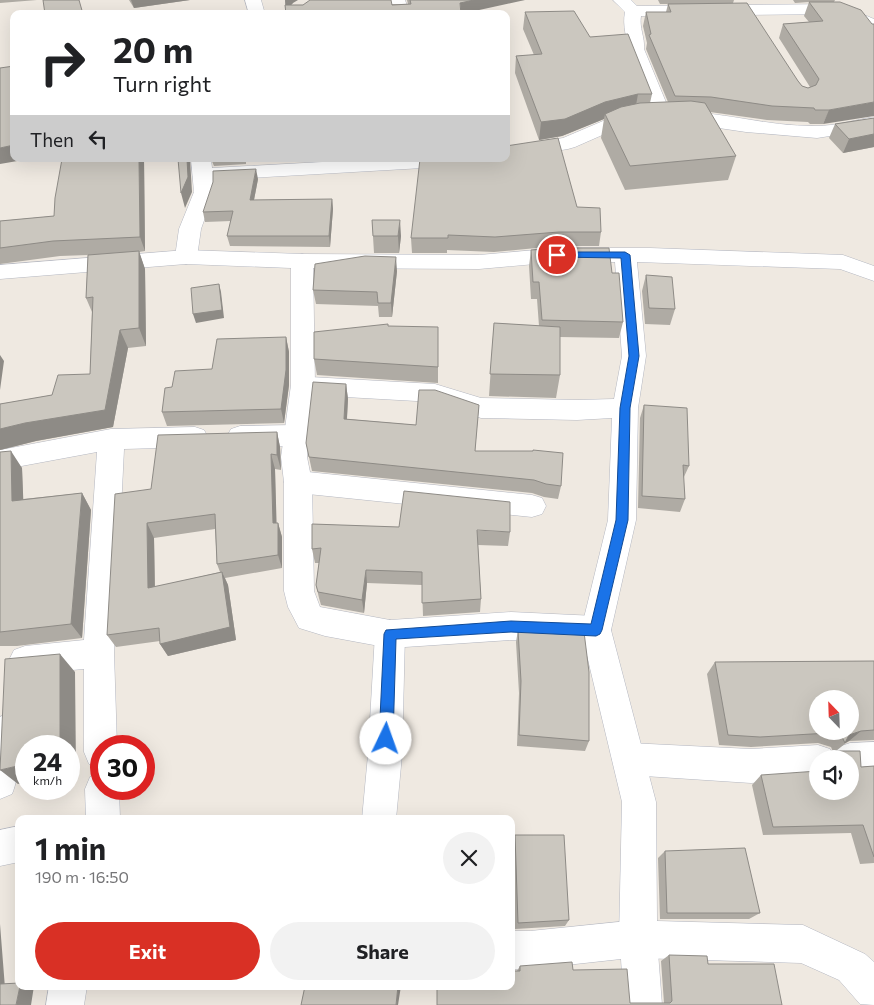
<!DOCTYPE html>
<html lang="en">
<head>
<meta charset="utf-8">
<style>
	body { margin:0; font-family:Commissioner,sans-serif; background:#f2f2f2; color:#202124; height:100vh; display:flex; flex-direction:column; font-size:19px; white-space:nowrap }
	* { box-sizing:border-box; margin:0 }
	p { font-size:16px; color:#757577 }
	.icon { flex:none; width:28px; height:28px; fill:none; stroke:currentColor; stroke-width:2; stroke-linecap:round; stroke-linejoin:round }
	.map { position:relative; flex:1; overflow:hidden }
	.side { position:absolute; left:15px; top:815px; width:500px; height:175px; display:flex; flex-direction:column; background:#fff; border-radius:10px; box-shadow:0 5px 20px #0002 }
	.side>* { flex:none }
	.banner { position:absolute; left:10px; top:10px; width:500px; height:152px; border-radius:10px; box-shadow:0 5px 20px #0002; background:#fff; color:#202124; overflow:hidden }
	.needle { width:32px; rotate:337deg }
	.tools { position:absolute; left:809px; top:690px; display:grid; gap:10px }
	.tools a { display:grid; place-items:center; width:50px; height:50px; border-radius:50%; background:#fff; box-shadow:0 5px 20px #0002; font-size:25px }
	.speed { position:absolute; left:15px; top:735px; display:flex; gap:10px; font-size:25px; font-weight:700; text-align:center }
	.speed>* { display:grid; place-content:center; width:65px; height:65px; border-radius:50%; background:#fff; box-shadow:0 5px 20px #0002; line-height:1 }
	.speed small { font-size:12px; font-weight:400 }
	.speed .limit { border:8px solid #d22; background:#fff; color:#111 }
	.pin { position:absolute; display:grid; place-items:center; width:42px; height:42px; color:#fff; margin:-21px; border:2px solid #fff; border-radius:50%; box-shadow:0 1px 5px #0007 }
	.me { position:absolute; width:55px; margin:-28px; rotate:3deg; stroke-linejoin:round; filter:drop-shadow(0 0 4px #0008) }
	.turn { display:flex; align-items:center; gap:18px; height:105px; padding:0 20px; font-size:22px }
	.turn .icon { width:65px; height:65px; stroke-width:2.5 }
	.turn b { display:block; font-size:35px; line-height:42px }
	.then { display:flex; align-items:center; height:48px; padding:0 20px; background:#0003; gap:10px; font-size:19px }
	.round { display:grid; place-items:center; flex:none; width:52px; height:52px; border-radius:26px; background:#f2f2f2 }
	.headline { display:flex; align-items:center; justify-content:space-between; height:85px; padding:0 20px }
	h1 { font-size:30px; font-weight:700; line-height:38px }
	.cta { display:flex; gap:10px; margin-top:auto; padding:10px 20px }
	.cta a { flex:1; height:58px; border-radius:30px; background:#d93025; color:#fff; font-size:20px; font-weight:700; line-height:58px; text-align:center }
	.cta a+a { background:#f2f2f2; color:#202124 }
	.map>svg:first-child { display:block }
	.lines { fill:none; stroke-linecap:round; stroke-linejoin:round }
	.minor-casing { stroke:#b4b7c1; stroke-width:1 }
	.tertiary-casing { stroke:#b4b7c1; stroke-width:1 }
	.minor { fill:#fff; fill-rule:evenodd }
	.tertiary { fill:#fff; fill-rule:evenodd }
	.wall { fill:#afaba4; fill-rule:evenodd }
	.shaded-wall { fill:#8e8b86 }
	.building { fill:#cbc7bf; stroke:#8e8b86; fill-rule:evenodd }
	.route { fill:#1a73e8; stroke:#114b97 }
</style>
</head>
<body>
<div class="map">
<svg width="874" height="1005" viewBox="0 0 874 1005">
	<rect width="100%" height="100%" fill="#efe9e1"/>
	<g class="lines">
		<defs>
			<path id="minor" d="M245,0H261L265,14H249Z
				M389,0H405L410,14H394Z
				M613,0H631L637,6L838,4L874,19V30L835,14L641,16C639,28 645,37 644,49L670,112C719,110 767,127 816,126C835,126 855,120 874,117V129L817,138L746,132L685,123L635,125L616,129L575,147L568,149L506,159H505L506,147L563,138L603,121L635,113H651L626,49C628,36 622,28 625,12Z
				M191,159H211L212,168L377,159H485L482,163L475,165L213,180L214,192L201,229L197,257L194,262L186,264L178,262L175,257L179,229L194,192Z
				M557,248H650L843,255L874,266V281L840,269L637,262L646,356L638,408L636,520L611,630L607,640L596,644L585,640L581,630L608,520L612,418L577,420L481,418L434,402L310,395L301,393L298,386L301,379L310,377L435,384L481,398L577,400L614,399L622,356L615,262H557L479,269L302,268L294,266L291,261L294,256L302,254L479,255Z
				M296,425L305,428L309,435L305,442C287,448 249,449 231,443L227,436L231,429L240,426Z
				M195,427L204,430L208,437L204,444L195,447L124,449L114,653L117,746H101V768L89,764L84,752V669L25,674L14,670L9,660L14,650L25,646L84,640L97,452L0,470V450L111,429Z
				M298,471L532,495L542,498L546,506L542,514L532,517L298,493L288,490L284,482L288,474Z
				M390,620L401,624L405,634L402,755L396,819H362L368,755L375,634L379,624Z
				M2,716L14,721C22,740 20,775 12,794L0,799V717Z
				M874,742V774L850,775V759H818V778L751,783L629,775L617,771L612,759L617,747L629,743L751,749L818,745L830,749L834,758L838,747L850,743Z
				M101,772V789H119L120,819H86L85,789L90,777Z
				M19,826V862L0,866V830Z
				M638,920L651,926L657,939L662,1005H624L621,959L530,969H511V931H530Z
				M49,986H87L84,1005H46Z"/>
			<path id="tertiary" d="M186,250L302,254L310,256L313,261L315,385L307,457L312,482L314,591L320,607L390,620L511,612L596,616L607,620L611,630L656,802L657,921L803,925L865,954L874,962V1005L860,1004L839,980L801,963L638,958L625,952L619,939L622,802L584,643L511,640L390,648L325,636L299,628L288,607L284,591V482L281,457L291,385V268L186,264L0,279V265Z"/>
		</defs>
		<use href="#minor" class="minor-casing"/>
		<use href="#tertiary" class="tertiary-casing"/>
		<use href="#minor" class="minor"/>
		<use href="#tertiary" class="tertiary"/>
	</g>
	<path class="wall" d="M0,0H37L0,3Z
		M129,0H190L134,8Z
		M285,0L293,3L291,5L408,4L407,0H525L286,14Z
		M658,0H734L733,3L798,81L802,86L808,88L810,87L779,38L783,24L809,22L804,16L809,2L795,3L793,0H835L834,2L872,24L823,124H810L808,122L767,120L710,112L736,156L728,180L625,190L601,138L604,119L562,136L539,140L515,73L516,56L534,55L523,29L525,12L590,37L652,94L650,103L668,102L646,49L647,43L643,26L646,12H666L668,4H660Z
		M874,118V147L843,153L829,138L835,124Z
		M144,159L145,251L139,252L145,269L146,346L128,348L113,427L36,441L0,450V404L52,395L90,374L92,312L86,298L88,255L60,256L0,264V221L54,216Z
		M211,159H246V164L214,166Z
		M258,179L254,200L332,199L333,209L330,247L230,246L227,236L231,221L205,222L203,212Z
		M577,207L601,232L599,246H557L494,252L447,250V253H412L411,238Z
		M372,220L401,236L399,253H374Z
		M531,250L612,273L623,322L619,338L560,337V375L556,398L489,396L494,323L539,326L537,299H531L529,266Z
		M397,271L392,317H379L378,306L316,304L313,290Z
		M646,275L675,309L670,325L645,324L642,291Z
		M438,327V383L317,375L314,359Z
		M286,337L289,352V385L284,423L167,426L162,412L172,387Z
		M346,384L348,399L347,419L416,425L479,405L475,451L561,486L558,499L544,497L532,493L312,471L306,443Z
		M644,405L689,466L683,479L685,499L680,512L638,508L640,418Z
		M277,432L280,447L281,470L275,469L276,523H278L282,537V568L225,578L228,585L236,640L168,656L160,644V641L116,647L107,635L151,489ZM215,529L217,564L220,572L155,587L154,538Z
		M0,452L22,468L23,499L82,493L91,510L82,638L17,646H0Z
		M312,524L510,532L508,546L478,545L481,599L480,612L423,616L422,585L367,583L364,613L321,605L319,598L316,585L319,563H315L312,549Z
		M518,630L589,741L585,751L517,746L519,693L516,642Z
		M874,661V740L849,741L846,743L836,751L861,767L874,766V863L860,864L851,833L763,835L752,785L761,775L850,791L831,747L818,743L751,747L719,745L707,674L715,662Z
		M831,751V759H822Z
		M515,835L569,920L565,926L515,929L513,843Z
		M665,851L760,913L749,919H660L658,858Z
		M669,955L708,964L782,1005H437L517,971L520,966L573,970L630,1003H664L661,961Z"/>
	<path class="shaded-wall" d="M131,0H190L134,8Z
		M285,0H298L293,3L286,10Z
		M474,0H525L461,14L460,3Z
		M638,94L635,111L605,114L604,119L562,136L539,140L541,122L605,102Z
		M874,102V116L823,124L829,110Z
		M874,134V147L843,153L849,139Z
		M14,145V159H29L0,164V148Z
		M139,159H144L145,251L140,237Z
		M187,159H190L192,192L185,208L181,193Z
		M256,169L258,179L252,210L250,200Z
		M332,199L333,209L330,247L329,236Z
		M400,220L401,236L399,253L398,236Z
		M139,251L145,269L146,346L139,328Z
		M396,257L397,271L392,317L391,303Z
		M219,284L221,292L224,318L196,323L193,314Z
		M120,330L128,348L113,427L36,441L0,450V429L25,423L105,410Z
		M286,337L289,352V385L284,423L281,409Z
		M0,355L4,361L0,390Z
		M346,384L348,399L346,433L344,419Z
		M277,432L280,447L281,470L277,455Z
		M11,451L22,468L24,517L12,501Z
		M271,454L275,469L277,537L273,523Z
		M82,493L91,510L82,638L71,624Z
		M147,523L154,538L155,602L148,588Z
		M278,523L282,537V568L278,555Z
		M366,570L367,583L364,613L362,600Z
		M222,572L228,585L236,640L168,656L160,644Z
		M60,654L75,672L76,770L69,772V746H60Z
		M861,731L849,741L845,743L849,735Z
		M26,764V782L18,784L0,770Z
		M0,924L5,988L0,987Z
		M20,986H34L31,1005H16Z
		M398,986H401L398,1005H396Z"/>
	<path class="building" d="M43,0H79L83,14H45Z
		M310,0H391L392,5L411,4L410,0H474L460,3L461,14H286L285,5H303Z
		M809,2H840L861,10L872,24H874V102L829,110H815L814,108L772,106L711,97L675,96L649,35L651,34L646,12H671L668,4L747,3L798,81L802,86L808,88L816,85L819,79L783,24L823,21Z
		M574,11L590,37L628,34L652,94H638L605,102L565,119L541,122L516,56L542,54L525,12Z
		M14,66V145L0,148V68Z
		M691,101L705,103L736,156L630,166L605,114L621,107L640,103Z
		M874,118V134L849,139L835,124Z
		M558,138L577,207L600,208L601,232H559L495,237L448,235V238H411L420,159H506V146Z
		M62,159H139L140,237L53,241L0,248V221L54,216L55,198Z
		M178,159H187L188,177L181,193Z
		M256,169L250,200L332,199L329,236H227L233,211L203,212L213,182V171Z
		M372,220H400L398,236H373Z
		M559,248H609L612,273H619L623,322L542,320L539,282H533L531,250Z
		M139,251V328L120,330L105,410L25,423L0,429V404L52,395L58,375L90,374L93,297L86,298L88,255Z
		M365,256L396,257L391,303H378L377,292L313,290L315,264Z
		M646,275L672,277L675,309L649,308Z
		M219,284L222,310L193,314L191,288Z
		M494,323L560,327V375L490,374Z
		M388,324V326L438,327V367L314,359V332Z
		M286,337V370L281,409L162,412L165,388L172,387L175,371L212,369L217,339Z
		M313,382L346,384L344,419L416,425L419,390H435L479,405L475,451H533V450L563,453L561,486L546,484L534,480L309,457L306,443Z
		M644,405L687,408L689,466L683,465L685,499L642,496Z
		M277,432V455L271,454L273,523H278V555L217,564L215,514L147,523L148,588L222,572L230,627L160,644L159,628L107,635L115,494L151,489L158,435Z
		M11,451L12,501L82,493L71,624L0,632V452Z
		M404,491L510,502V532L477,530L481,599L422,603V572L366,570L362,600L318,592L316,585L321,548L312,549V524L399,527Z
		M518,630L584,632L589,672V741L519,735L521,681Z
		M60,654V746H26V764L0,770L5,659Z
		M874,661V730L861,731L849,735L845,743L842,737L829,733L760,737L728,735L715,662ZM818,699H850V731H818Z
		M831,751H860L861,767L874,766V857L863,825L773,827L761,775L818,771V791H850V759H831Z
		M515,835H564L569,920L518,923Z
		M745,848L760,913H667L665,851Z
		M669,955L707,956L708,964H774L782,1005H437V986H511V971H520V966L572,962L573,970L627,969L630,1003H670L672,1001Z
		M19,983V986H20L16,1005H0V984Z
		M305,986H398L396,1005H301Z"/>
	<path class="route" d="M557,252H625L630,255L639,356L630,408L628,520L602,630L600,634L596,636L511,632L396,639L393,739L391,743L386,745L381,743L379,739L384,634L386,630L511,621L591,624L616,520L620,408L629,356L621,258L554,257L552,255Z"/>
</svg>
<div class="tools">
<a><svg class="needle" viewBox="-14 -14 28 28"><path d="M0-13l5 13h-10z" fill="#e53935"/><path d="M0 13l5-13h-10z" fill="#757577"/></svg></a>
<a><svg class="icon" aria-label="sound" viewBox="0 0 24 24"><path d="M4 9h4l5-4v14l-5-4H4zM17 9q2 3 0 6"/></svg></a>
</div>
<div class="speed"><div>24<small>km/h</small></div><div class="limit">30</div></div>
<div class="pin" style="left:557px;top:255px;background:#d93025"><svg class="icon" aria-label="arrive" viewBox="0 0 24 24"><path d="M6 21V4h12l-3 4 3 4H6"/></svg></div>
<svg class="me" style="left:386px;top:739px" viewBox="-20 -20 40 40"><circle r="19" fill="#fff"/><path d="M0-13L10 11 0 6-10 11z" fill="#1a73e8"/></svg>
<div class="banner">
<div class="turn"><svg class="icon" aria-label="right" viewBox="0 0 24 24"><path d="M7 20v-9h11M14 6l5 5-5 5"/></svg><div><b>20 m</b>Turn right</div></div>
<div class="then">Then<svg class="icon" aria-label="left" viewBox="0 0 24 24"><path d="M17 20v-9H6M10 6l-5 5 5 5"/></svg></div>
</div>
<section class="side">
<div class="headline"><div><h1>1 min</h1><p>190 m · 16:50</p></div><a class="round"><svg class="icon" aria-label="close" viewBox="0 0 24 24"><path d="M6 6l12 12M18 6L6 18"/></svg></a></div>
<div class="cta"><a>Exit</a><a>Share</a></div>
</section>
</div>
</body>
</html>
